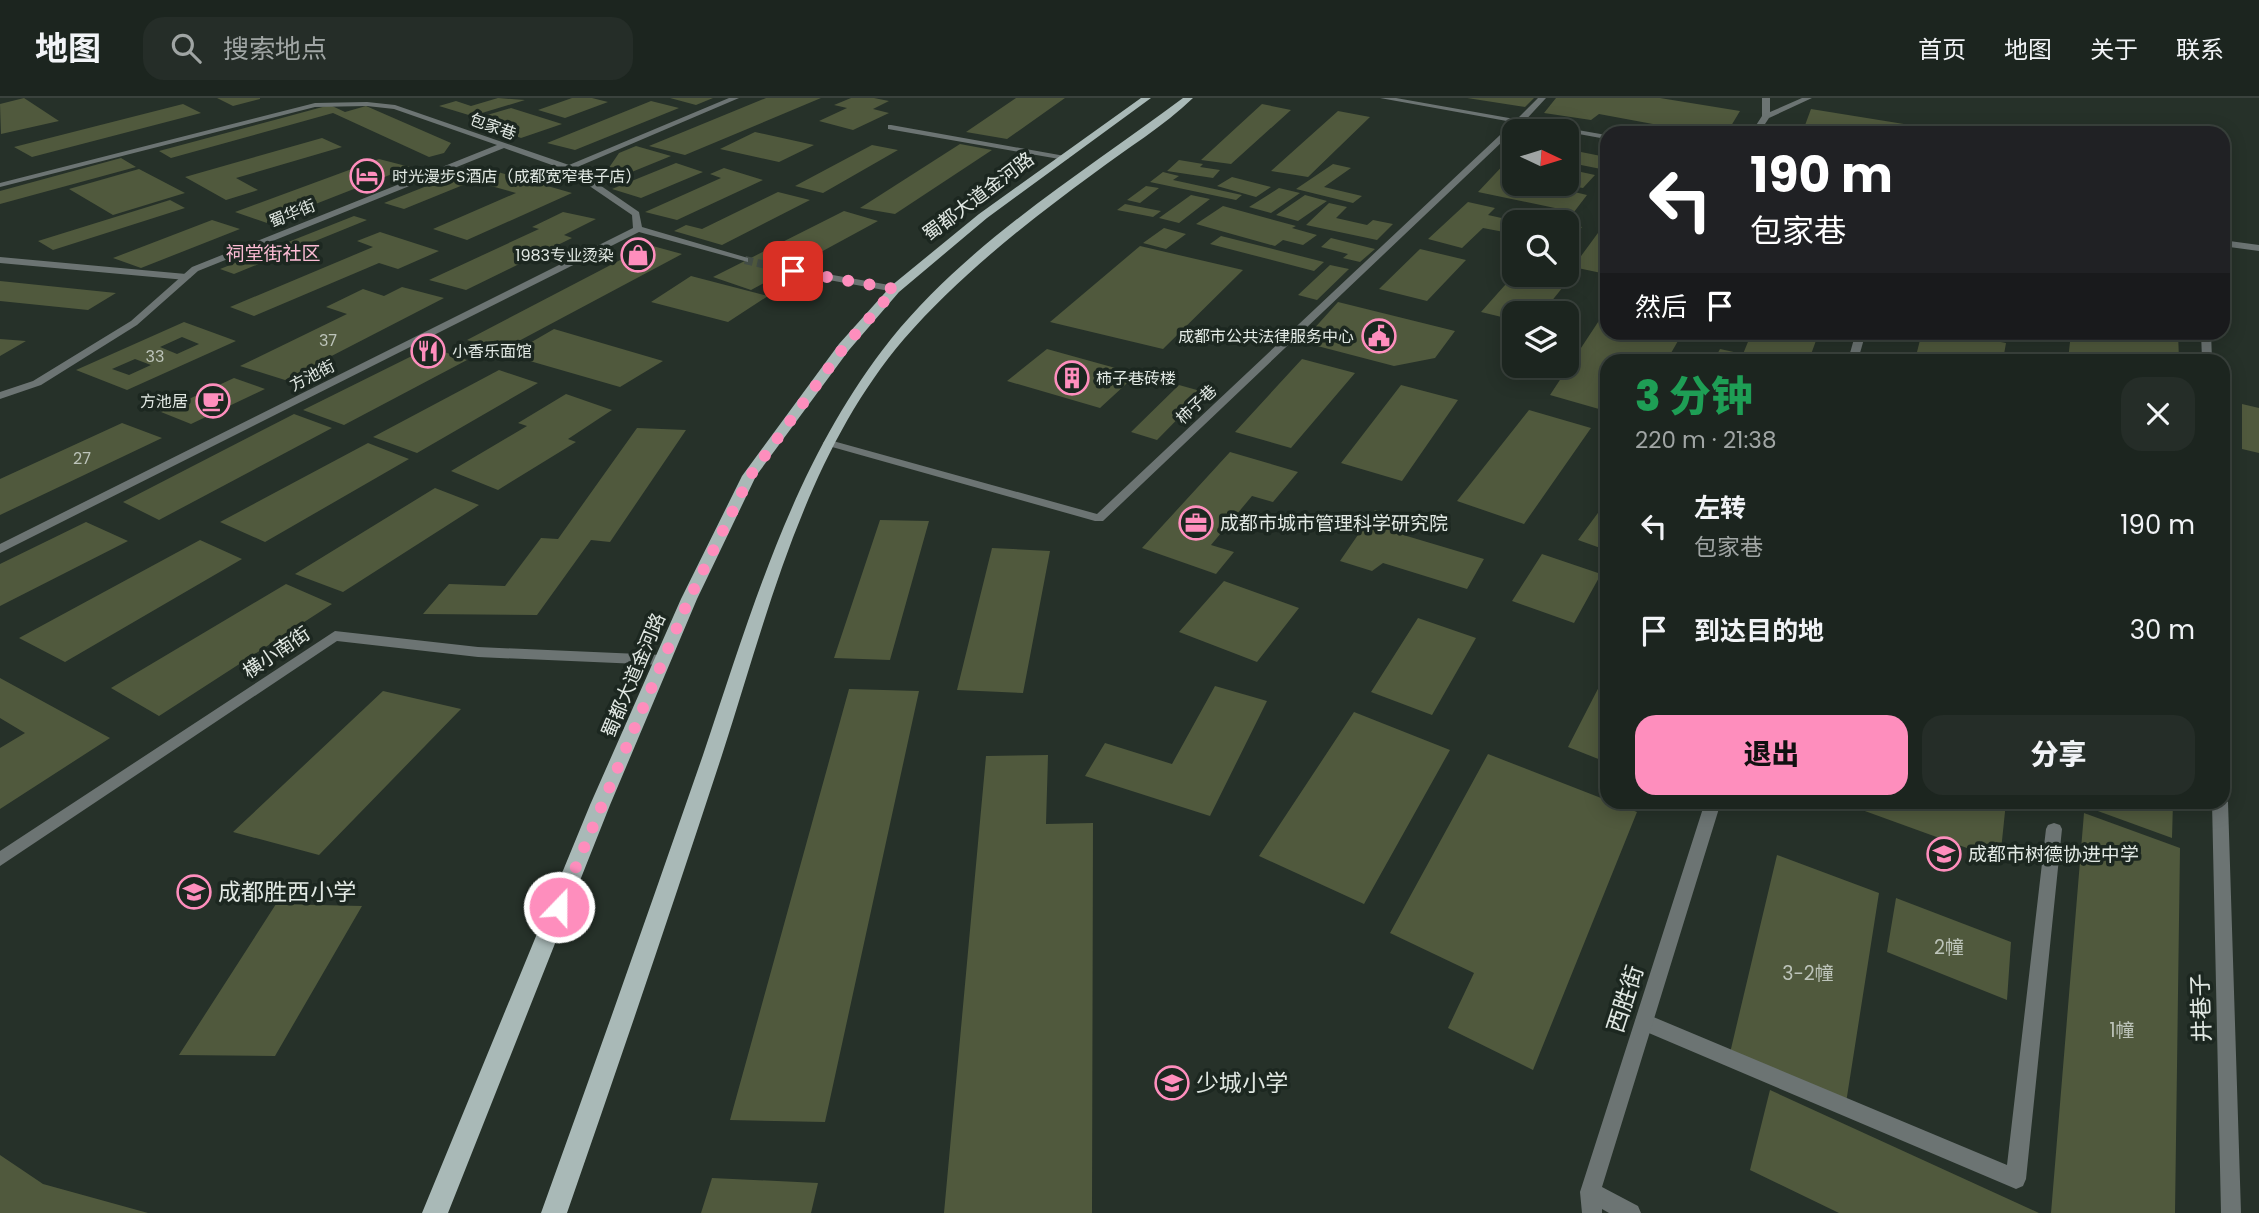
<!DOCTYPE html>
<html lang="zh">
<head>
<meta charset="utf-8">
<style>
	body { margin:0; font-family:Poppins,"Noto Sans SC",sans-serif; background:#252d28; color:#f1f3f6; height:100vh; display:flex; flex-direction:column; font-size:26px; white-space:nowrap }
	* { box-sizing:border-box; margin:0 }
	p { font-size:23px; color:#a0a5a4 }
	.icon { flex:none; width:38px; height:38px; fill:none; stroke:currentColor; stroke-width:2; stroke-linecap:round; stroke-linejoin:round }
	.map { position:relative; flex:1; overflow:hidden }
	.sheet { position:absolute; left:1600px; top:256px; width:630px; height:455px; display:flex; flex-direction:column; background:#1c251f; border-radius:21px; box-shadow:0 4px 18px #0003,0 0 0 2px #3a423d }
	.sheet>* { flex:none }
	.top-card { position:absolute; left:1600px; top:28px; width:630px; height:214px; border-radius:21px; box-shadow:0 4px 18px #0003,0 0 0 2px #3a423d; background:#202124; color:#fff; overflow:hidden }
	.needle { width:46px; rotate:94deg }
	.controls { position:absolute; left:1502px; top:21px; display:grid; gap:14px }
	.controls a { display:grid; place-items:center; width:77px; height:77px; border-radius:14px; background:#1c251f; box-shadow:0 4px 18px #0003,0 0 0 2px #3a423d; font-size:35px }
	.pin { position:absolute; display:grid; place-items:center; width:60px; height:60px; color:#fff; margin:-30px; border-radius:14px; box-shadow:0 4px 10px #0006 }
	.me { position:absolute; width:77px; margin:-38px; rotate:22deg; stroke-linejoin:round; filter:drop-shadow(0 0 5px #0008) }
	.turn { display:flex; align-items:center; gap:24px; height:147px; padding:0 35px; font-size:32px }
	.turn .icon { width:91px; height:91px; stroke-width:2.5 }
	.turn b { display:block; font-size:49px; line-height:60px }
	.then { display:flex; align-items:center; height:66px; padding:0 35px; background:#0003; gap:14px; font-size:26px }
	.round { display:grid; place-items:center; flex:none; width:74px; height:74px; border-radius:21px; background:#252d28 }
	.headline { display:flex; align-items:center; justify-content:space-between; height:119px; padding:0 35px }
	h1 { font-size:42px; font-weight:800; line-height:52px; color:#1e9e55 }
	.button { display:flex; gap:14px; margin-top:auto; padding:14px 35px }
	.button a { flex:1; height:80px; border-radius:21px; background:#fe8ebd; color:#111; font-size:28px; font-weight:800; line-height:80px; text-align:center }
	.button a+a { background:#252d28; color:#f1f3f6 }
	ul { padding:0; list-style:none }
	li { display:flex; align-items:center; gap:21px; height:105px; padding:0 35px }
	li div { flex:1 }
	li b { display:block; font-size:26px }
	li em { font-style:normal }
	header { display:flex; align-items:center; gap:42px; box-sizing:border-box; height:98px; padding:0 35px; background:#1c251f; border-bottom:2px solid #3a423d }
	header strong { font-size:33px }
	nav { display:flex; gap:38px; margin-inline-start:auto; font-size:24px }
	.search { width:490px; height:63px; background:#252d28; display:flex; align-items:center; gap:18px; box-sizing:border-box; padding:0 24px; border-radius:21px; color:#a0a5a4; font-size:26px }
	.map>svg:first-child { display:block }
	.building { fill:#50593d; fill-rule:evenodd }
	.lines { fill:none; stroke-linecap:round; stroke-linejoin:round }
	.minor-tunnel { stroke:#424c45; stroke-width:8; stroke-dasharray:8 4.5; stroke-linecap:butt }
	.service { fill:#6c7473; fill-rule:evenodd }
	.pedestrian { fill:#6c7473; fill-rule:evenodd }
	.minor { fill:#6c7473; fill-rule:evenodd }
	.tertiary { fill:#6c7473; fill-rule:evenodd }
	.primary { fill:#a9b9b7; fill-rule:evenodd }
	.route { stroke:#fe8ebd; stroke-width:12; stroke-dasharray:0 21.6 }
	.labels { text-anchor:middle; stroke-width:7; stroke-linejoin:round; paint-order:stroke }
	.far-street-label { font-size:16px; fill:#e1e8e3; stroke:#1c2720 }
	.far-poi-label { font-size:16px; fill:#e1e8e3; stroke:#1c2720; text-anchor:start }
	.number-label { font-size:16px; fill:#bdc4ba }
	.street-label { font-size:19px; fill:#e1e8e3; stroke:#1c2720 }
	.far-quarter-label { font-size:19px; fill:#fcbcd4; stroke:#1c2720 }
	.poi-label { font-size:19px; fill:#e1e8e3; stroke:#1c2720; text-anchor:start }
	.near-number-label { font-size:19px; fill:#bdc4ba }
	.near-poi-label { font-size:23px; fill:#e1e8e3; stroke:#1c2720; text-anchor:start }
	.near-street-label { font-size:23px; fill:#e1e8e3; stroke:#1c2720 }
</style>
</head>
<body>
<header>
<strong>地图</strong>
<div class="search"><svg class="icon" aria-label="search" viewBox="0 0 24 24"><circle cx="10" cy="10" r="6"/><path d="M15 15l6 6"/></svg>搜索地点</div>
<nav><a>首页</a><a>地图</a><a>关于</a><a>联系</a></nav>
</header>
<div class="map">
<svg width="2259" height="1115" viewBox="0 0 2259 1115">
	<rect width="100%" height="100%" fill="#263129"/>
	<path class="building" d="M24,0L59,23L1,36L0,6Z
		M217,0H260V1L233,8Z
		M498,0L525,2L472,18L439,8L456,3L471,8Z
		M572,0H592L608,4L565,20L538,12Z
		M670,0H713L696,7Z
		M766,0H821L685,57L649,48Z
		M851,0H874L889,3L873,11L889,15L853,32L819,23L847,10L834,7Z
		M1016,0H1065L1007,41L966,34Z
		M1467,0H1534L1525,9Z
		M1556,0H1660L1740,13L1731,28L1716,35H1664L1669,29L1599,16L1591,22L1544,15Z
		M651,3L679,10L575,52L547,45Z
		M183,6L201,15L32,59L14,49Z
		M1262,6L1291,12L1231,66L1201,62Z
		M330,7L345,14L366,8L451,45L444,55L429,59L333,15L171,60L159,53Z
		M511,10L562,26L521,40L470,22Z
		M1811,11L1910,27L1908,35H1836L1804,30Z
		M1338,13L1370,19L1308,79L1271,73Z
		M755,34L814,47L779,64L720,51Z
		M322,40L342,49L236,80L258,92L226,102L185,79Z
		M960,46L992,52L895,116L860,110Z
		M872,47L898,52L823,95L795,88Z
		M636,48L671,58L617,80L604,77L619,55Z
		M1566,51L1606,59V72L1566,64Z
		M121,60L136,69L0,106V93Z
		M379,61L410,69L267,125L235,114Z
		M1509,61L1514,62V86H1541L1587,97L1574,114L1478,94Z
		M1179,62L1203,66L1200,69L1220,72L1213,80L1167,73Z
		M676,65L703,74L641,100L612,91Z
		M1333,66L1351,70L1324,89L1362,98L1353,105L1296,91Z
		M477,68L572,95L467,142L433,131L516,95L473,83L404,111L384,105Z
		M724,70L763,82L677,122L645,114L721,80L710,76Z
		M139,71L185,95L113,117L69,91Z
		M1572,72L1595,77L1583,90L1566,87V78Z
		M1163,74L1179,78L1173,82L1242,97L1236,102L1150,84Z
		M1232,79L1271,89L1256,99L1217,88Z
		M1146,88L1159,90L1140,105L1127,102Z
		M1279,90L1300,95L1271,115L1249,109Z
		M778,94L810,102L722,147L674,133L686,127L702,131Z
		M1191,97L1210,101L1179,125L1159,120Z
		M1305,97L1327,103L1298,123L1276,117Z
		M170,102L185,110L53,152L38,143Z
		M1468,104L1495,110L1488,117L1515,123L1504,134L1483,130L1462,150L1428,141Z
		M1329,105L1347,109L1336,120L1367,127L1373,122L1393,126L1377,142L1306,127Z
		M1125,106L1161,113L1153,119L1117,112Z
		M1223,108L1296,128L1292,130L1317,137L1303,147L1283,142L1275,148L1196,126Z
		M844,113L878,123L751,192L713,179Z
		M563,114L596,121L564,137L572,140L466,192L429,182L539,131L532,129Z
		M354,118L367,122L234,176L220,171Z
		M212,122L240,131L141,170L113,160Z
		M1606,124V176L1573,169Z
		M1566,125L1582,129L1566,150Z
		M1164,130L1186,136L1166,151L1143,145Z
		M380,134L439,153L398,171L379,165L254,218L230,209L373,149L357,143Z
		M1221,138L1324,164L1314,173L1210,146Z
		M1331,140L1375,151L1360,164L1343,160L1348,156L1321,149Z
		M649,147L682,156L502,252L467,242Z
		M1140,148L1243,172L1163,251L1050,224Z
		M1420,151L1466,162L1427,203L1379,191Z
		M1330,167L1349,171L1317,202L1298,197Z
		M1514,177H1537L1567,184L1542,215H1514V222L1481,214Z
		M691,178L768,198L728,224L651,204Z
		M0,183L116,195L88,212L0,203Z
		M402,189L444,200L285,282L240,268L347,216L326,209L363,191L384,198Z
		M1338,204L1455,233L1435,260L1394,268L1302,244Z
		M1606,212V234L1682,236L1667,262H1606V313L1550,297Z
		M184,224L236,243L127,292L76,272ZM182,239L199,246L177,256L160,249ZM135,261L151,267L129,277L112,271Z
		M554,231L663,263L620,289L509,257Z
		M1699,234H1733L1728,243Z
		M1752,234H1807L1818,237L1809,262H1714L1720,251L1743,256Z
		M1922,234H1971L1970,238L2006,245L2003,262H1915Z
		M2031,234H2178L2179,262H2068L2070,244Z
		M0,241L26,243L0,258Z
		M430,249L467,262L344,327L303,312Z
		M1047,251L1137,276L1100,310L1007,283Z
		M1302,261L1355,275L1291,350L1235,334Z
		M499,272L538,285L417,355L373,339Z
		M234,280L265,291L191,326L161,314Z
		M1179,287L1204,294L1157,342L1131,334Z
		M1401,287L1458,302L1402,383L1341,365Z
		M566,296L612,312L568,341L576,344L498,392L451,373L527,328L518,325Z
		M2242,306L2259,310V355L2242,351Z
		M1529,312L1591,330L1524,426L1457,403Z
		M294,316L332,330L159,422L123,404Z
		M122,325L162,340L0,417V381Z
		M637,330L686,332L610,444L591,442L537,517L423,516L449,486L505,488L541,440L558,441Z
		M368,345L409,361L265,444L220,424Z
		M1230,354L1298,374L1273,404L1252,398L1211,447L1234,454L1216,476L1142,450Z
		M435,390L479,407L343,494L295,476Z
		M1606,404V452L1578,442Z
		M1375,412L1409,422L1400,436L1484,461L1467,491L1383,465L1372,473L1340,463Z
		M880,422L929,423L890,562L834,560Z
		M86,424L128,443L0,508V466Z
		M200,442L242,461L65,564L19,540Z
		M992,450L1050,453L1023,595L957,592Z
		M1542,456L1601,476L1574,525L1512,503Z
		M1224,483L1299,510L1257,564L1179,534Z
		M286,486L332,506L159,618L111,590Z
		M1418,520L1476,540L1432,617L1371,594Z
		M0,580L110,640L0,711V650L25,635L0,620Z
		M1603,581L1606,583V664L1568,649Z
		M1215,588L1267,603L1210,718L1085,678L1105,645L1172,666Z
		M849,591L919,593L825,1024L730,1022Z
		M383,593L461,611L319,757L233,734Z
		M1354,614L1450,652L1364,806L1259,758Z
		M1488,656L1637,714L1533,972L1448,930L1474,875L1390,835Z
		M1048,657L1046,726L1093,725L1092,1115H944L986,658Z
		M1840,704H2006L2000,762Z
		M2073,704H2173L2172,740Z
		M2084,715L2180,750L2175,1115H2051Z
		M1777,757L1879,795L1846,1005L1730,955Z
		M1896,800L2011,844L2007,902L1887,854Z
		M276,806L362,808L275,958L179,957Z
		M1770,992L2039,1115H1839L1750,1072Z
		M0,1057L43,1086L148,1115H0Z
		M712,1080L818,1085L811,1115H701Z"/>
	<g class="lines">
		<path class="minor-tunnel" d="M745,162L793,173"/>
		<path class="service" d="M1538,0H1546L1522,26H1516V22Z
			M1762,0H1770V14L1802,0H1812L1769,20L1759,35H1751L1762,18Z
			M0,159L186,176L191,179L186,182L0,165Z
			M2054,725L2060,727L2062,731L2026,1081L2023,1088L2016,1091L2009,1088L1637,930L1635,924L1637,918L1644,916L1651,918L2007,1067L2046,731L2048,727Z"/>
		<path class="pedestrian" d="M2201,234H2211L2212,262H2202Z
			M2222,699L2228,704L2241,1115H2221L2212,704H2222Z"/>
		<path class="minor" d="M729,0H739L575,70L639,114L642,129L748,160V164L639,134L0,455V446L633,130L632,117L566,72L504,50L198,173L137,227L41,287L0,301V294L33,283L131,223L192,169L497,47L394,11L367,8L315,9L0,89V85L315,5L367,4L395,7L569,67Z
			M1516,22L1523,24L1103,423H1095L825,347L823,345L825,343H833L1097,416Z
			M891,27L1065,58L1069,60L1065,62L888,31V27Z
			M793,170L895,188L900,191L895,194L790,175V171Z
			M1856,234H1866L1858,262H1848Z
			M335,533L478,549L662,557L669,562L662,567L478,559L337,543L0,768V753Z
			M1705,704H1721L1602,1089L1638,1108L1641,1115H1609L1602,1111V1115H1582L1580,1094Z"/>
		<path class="tertiary" d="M1380,0H1396L1606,37V41Z
			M2222,142L2259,147V153L2222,148Z"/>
		<path class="primary" d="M1141,0H1151L987,120L899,194L849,252L756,378L697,501L610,707L448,1115H422L590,707L681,501L742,378L839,246L891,188L979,116Z
			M1183,0H1193C1164,28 1126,51 1093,76C1026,125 959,178 904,241C805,357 768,515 722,657C672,810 620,963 567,1115H541C596,963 650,810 703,657C752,512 794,363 891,241C970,143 1084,74 1183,0Z"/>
	</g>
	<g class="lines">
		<path class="route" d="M559,809L689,501L750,378L844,249L895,191L793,173"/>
	</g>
	<defs>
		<symbol id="hotel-ring" viewBox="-11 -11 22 22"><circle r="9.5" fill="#1c2720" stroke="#fe8ebd" stroke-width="1.5"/><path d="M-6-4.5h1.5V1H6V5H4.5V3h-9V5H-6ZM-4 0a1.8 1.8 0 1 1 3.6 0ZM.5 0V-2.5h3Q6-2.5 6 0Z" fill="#fe8ebd"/></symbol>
		<symbol id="shop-ring" viewBox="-11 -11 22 22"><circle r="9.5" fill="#1c2720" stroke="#fe8ebd" stroke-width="1.5"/><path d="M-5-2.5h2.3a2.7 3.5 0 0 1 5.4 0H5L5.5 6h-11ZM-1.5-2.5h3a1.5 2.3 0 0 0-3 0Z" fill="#fe8ebd"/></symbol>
		<symbol id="civic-ring" viewBox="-11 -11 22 22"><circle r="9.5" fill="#1c2720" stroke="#fe8ebd" stroke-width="1.5"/><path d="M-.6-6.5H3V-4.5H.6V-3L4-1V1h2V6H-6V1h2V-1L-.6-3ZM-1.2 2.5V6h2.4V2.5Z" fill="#fe8ebd"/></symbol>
		<symbol id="restaurant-ring" viewBox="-11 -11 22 22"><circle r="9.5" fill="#1c2720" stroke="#fe8ebd" stroke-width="1.5"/><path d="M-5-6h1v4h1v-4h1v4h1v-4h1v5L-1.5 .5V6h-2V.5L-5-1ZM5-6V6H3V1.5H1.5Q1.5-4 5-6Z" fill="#fe8ebd"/></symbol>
		<symbol id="building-ring" viewBox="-11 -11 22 22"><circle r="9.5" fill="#1c2720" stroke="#fe8ebd" stroke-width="1.5"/><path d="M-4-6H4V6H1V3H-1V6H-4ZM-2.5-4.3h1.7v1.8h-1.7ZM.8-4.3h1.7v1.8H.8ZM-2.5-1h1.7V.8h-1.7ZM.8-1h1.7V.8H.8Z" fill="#fe8ebd"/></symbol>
		<symbol id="cafe-ring" viewBox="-11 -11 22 22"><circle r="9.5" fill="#1c2720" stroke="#fe8ebd" stroke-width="1.5"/><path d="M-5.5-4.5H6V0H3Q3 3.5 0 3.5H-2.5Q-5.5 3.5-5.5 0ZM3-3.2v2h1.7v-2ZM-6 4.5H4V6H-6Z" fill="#fe8ebd"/></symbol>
		<symbol id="office-ring" viewBox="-11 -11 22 22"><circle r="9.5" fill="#1c2720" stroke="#fe8ebd" stroke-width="1.5"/><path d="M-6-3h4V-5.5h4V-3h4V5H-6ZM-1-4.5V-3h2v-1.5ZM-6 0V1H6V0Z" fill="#fe8ebd"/></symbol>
		<symbol id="school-ring" viewBox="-11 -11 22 22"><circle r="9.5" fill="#1c2720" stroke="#fe8ebd" stroke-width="1.5"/><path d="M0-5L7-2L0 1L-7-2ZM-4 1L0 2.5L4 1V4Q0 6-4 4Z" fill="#fe8ebd"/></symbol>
	</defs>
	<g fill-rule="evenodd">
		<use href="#hotel-ring" x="348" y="59" width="38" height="38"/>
		<use href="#shop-ring" x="619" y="138" width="38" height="38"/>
		<use href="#civic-ring" x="1360" y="219" width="38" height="38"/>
		<use href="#restaurant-ring" x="409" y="234" width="38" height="38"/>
		<use href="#building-ring" x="1053" y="261" width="38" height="38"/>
		<use href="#cafe-ring" x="194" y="284" width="38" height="38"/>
		<use href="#office-ring" x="1177" y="406" width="38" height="38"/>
		<use href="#school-ring" x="1925" y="737" width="38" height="38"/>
		<use href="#school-ring" x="175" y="775" width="38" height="38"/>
		<use href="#school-ring" x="1153" y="966" width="38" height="38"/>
	</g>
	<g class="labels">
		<g class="far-street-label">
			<text transform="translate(493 28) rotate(20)" y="6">包家巷</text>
			<text transform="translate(292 115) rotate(-22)" y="6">蜀华街</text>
			<text transform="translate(312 277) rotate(-27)" y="6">方池街</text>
			<text transform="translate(1196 306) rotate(-43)" y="6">柿子巷</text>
		</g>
		<g class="far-poi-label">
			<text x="392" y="84">时光漫步S酒店（成都宽窄巷子店）</text>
			<text x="614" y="163" text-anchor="end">1983专业烫染</text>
			<text x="1354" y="244" text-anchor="end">成都市公共法律服务中心</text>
			<text x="452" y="259">小香乐面馆</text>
			<text x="1096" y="286">柿子巷砖楼</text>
			<text x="188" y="309" text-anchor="end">方池居</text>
		</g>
		<g class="number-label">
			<text x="328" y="248">37</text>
			<text x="155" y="264">33</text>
			<text x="82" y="366">27</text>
		</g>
		<g class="street-label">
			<text transform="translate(978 98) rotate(-37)" y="7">蜀都大道金河路</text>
			<text transform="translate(276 554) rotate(-34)" y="7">横小南街</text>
			<text transform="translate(633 577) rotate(-67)" y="7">蜀都大道金河路</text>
		</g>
		<g class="far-quarter-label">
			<text x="273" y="162">祠堂街社区</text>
		</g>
		<g class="poi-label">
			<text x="1220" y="432">成都市城市管理科学研究院</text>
			<text x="1968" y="763">成都市树德协进中学</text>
		</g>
		<g class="near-number-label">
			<text x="1949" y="856">2幢</text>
			<text x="1808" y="882">3-2幢</text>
			<text x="2122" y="939">1幢</text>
		</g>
		<g class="near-poi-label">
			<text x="218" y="802">成都胜西小学</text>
			<text x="1196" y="993">少城小学</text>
		</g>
		<g class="near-street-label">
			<text transform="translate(1625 901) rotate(-72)" y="8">西胜街</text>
			<text transform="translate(2201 910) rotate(-92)" y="8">井巷子</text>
		</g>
	</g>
</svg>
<div class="controls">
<a><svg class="needle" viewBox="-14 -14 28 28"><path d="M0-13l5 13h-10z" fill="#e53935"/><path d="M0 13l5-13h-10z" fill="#a0a5a4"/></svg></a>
<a><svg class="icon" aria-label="search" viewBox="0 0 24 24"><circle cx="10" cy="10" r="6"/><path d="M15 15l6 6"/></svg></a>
<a><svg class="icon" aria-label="layers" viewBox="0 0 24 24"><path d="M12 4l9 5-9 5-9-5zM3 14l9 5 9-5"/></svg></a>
</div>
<div class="pin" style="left:793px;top:173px;background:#d93025"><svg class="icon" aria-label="arrive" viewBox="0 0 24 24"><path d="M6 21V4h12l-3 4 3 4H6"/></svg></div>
<svg class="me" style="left:559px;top:809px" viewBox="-20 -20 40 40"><circle r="17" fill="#fe8ebd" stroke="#fff" stroke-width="3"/><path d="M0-11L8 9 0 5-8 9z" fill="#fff"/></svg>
<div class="top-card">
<div class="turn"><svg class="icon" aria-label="left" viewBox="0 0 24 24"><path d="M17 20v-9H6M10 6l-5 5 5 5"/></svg><div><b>190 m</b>包家巷</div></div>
<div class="then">然后<svg class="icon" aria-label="arrive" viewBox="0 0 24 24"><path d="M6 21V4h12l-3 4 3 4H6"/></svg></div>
</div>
<section class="sheet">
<div class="headline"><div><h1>3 分钟</h1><p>220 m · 21:38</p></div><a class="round"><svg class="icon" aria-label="close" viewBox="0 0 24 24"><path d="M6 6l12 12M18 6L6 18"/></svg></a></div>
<ul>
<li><svg class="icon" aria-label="left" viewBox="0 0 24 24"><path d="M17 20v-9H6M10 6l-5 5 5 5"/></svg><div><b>左转</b><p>包家巷</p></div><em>190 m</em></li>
<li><svg class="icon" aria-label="arrive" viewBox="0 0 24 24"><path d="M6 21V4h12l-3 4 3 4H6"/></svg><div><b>到达目的地</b></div><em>30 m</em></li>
</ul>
<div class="button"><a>退出</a><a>分享</a></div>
</section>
</div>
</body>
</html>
